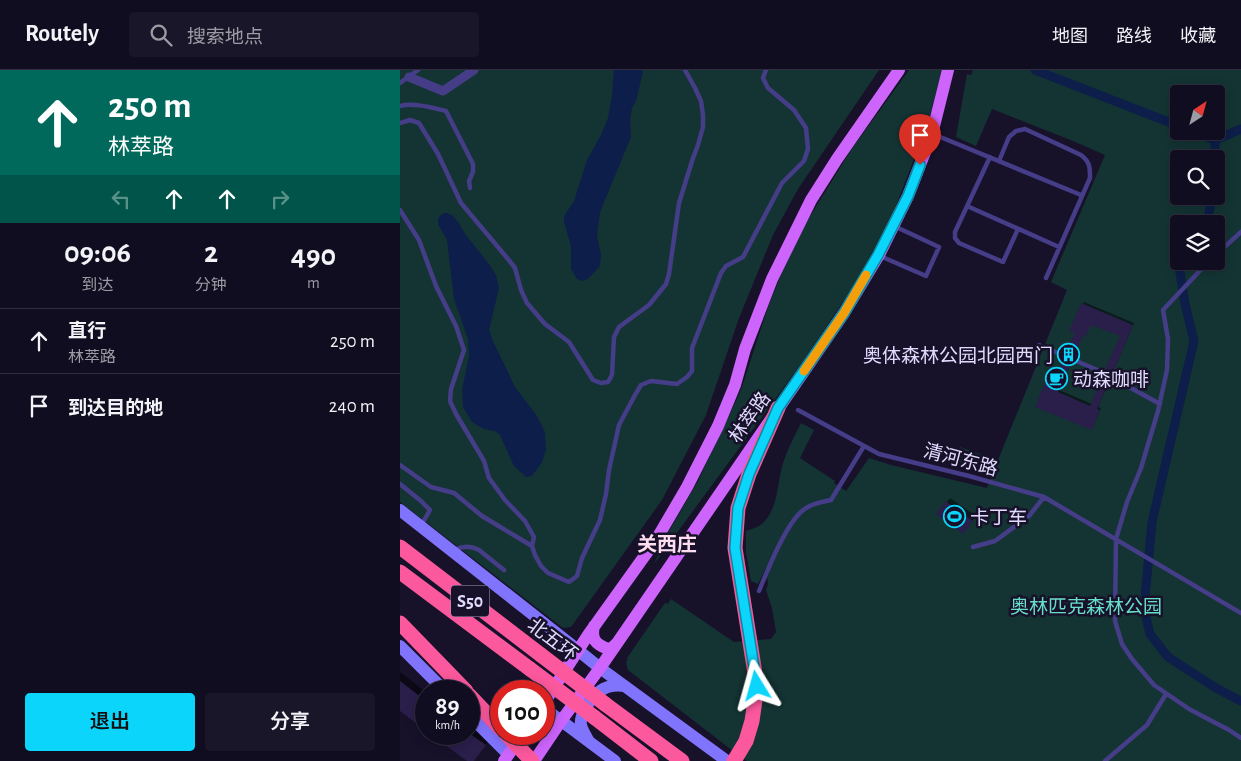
<!DOCTYPE html>
<html lang="zh">
<head>
<meta charset="utf-8">
<style>
	body { margin:0; font-family:"Alegreya Sans","Noto Sans SC",sans-serif; background:#1a1629; color:#f1f3f6; height:100vh; display:flex; flex-direction:column; font-size:19px; white-space:nowrap }
	* { box-sizing:border-box; margin:0 }
	p { font-size:16px; color:#9c9ca5 }
	.icon { flex:none; width:28px; height:28px; fill:none; stroke:currentColor; stroke-width:2; stroke-linecap:round; stroke-linejoin:round }
	.map { position:relative; flex:1; overflow:hidden }
	.sheet { display:flex; flex-direction:column; background:#110d20; width:400px }
	.sheet>* { flex:none }
	.guide { background:#00695c; color:#fff; overflow:hidden }
	.needle { width:32px; rotate:36deg }
	.tools { position:absolute; left:770px; top:15px; display:grid; gap:10px }
	.tools a { display:grid; place-items:center; width:55px; height:55px; border-radius:5px; background:#110d20; box-shadow:0 2px 12px #0003,0 0 0 1px #302d3e; font-size:25px }
	.speed { position:absolute; left:15px; top:610px; display:flex; gap:10px; font-size:25px; font-weight:700; text-align:center }
	.speed>* { display:grid; place-content:center; width:65px; height:65px; border-radius:50%; background:#110d20; box-shadow:0 2px 12px #0003,0 0 0 1px #302d3e; line-height:1 }
	.speed small { font-size:12px; font-weight:400 }
	.speed .limit { border:8px solid #d22; background:#fff; color:#111 }
	.pin { position:absolute; display:grid; place-items:center; width:42px; height:42px; color:#fff; margin:-51px -21px; border-radius:50% 50% 50% 0; rotate:-45deg; box-shadow:0 0 5px #0007 }
	.pin .icon { rotate:45deg }
	.me { position:absolute; width:55px; margin:-28px; rotate:352deg; stroke-linejoin:round; filter:drop-shadow(0 0 4px #0008) }
	.turn { display:flex; align-items:center; gap:18px; height:105px; padding:0 25px; font-size:22px }
	.turn .icon { width:65px; height:65px; stroke-width:2.5 }
	.turn b { display:block; font-size:35px; line-height:42px }
	.lanes { display:flex; align-items:center; height:48px; padding:0 25px; background:#0003; justify-content:center; gap:25px; direction:ltr }
	.lanes .off { opacity:.35 }
	.eta { display:flex; justify-content:space-evenly; align-items:center; height:85px; text-align:center }
	.eta b { font-size:30px; font-weight:600; line-height:35px }
	.button { display:flex; gap:10px; margin-top:auto; padding:10px 25px }
	.button a { flex:1; height:58px; border-radius:5px; background:#0bd5fb; color:#111; font-size:20px; font-weight:600; line-height:58px; text-align:center }
	.button a+a { background:#1a1629; color:#f1f3f6 }
	ul { padding:0; list-style:none }
	li { display:flex; align-items:center; gap:15px; height:65px; padding:0 25px; border-top:1px solid #302d3e }
	li div { flex:1 }
	li b { display:block; font-size:19px }
	li em { font-style:normal }
	header { display:flex; align-items:center; gap:30px; box-sizing:border-box; height:70px; padding:0 25px; background:#110d20; border-bottom:1px solid #302d3e }
	header strong { font-size:24px }
	nav { display:flex; gap:28px; margin-inline-start:auto; font-size:18px }
	.search { width:350px; height:45px; background:#1a1629; display:flex; align-items:center; gap:12px; box-sizing:border-box; padding:0 18px; border-radius:5px; color:#9c9ca5; font-size:19px }
	main { display:flex; flex:1; min-height:0 }
	.map>svg:first-child { display:block }
	.green { fill:#143434; fill-rule:evenodd }
	.water { fill:#0c1e49 }
	.shadow { fill:#0007 }
	.lines { fill:none; stroke-linecap:round; stroke-linejoin:round }
	.canal { stroke:#0c1e49; stroke-width:9 }
	.building { fill:#2a1e4b }
	.lane { stroke:#453d88; stroke-width:4.5 }
	.street { stroke:#453d88; stroke-width:9 }
	.secondary { stroke:#8074fd; stroke-width:12 }
	.primary { stroke:#cd64fc; stroke-width:12 }
	.highway { stroke:#fc589d; stroke-width:15 }
	.highway-bridge { stroke:#fc589d; stroke-width:15 }
	.route-casing { stroke:#078aa3; stroke-width:12 }
	.route { stroke:#0bd5fb; stroke-width:9 }
	.slow { stroke:#f59e0b; stroke-width:9 }
	.labels { text-anchor:middle; stroke-width:5; stroke-linejoin:round; paint-order:stroke }
	.shield { fill:#17112a; stroke:#a49ebe; stroke-width:1 }
	.shield-label { font-size:18px; font-weight:bold; fill:#e1dbfe }
	.poi-label { font-size:19px; fill:#e1dbfe; stroke:#17112a; text-anchor:start }
	.street-label { font-size:19px; fill:#e1dbfe; stroke:#17112a }
	.park-label { font-size:19px; fill:#67dfc8; stroke:#17112a }
	.neighbourhood-label { font-size:20px; font-weight:bold; fill:#feddf0; stroke:#17112a }
</style>
</head>
<body>
<header>
<strong>Routely</strong>
<div class="search"><svg class="icon" aria-label="search" viewBox="0 0 24 24"><circle cx="10" cy="10" r="6"/><path d="M15 15l6 6"/></svg>搜索地点</div>
<nav><a>地图</a><a>路线</a><a>收藏</a></nav>
</header>
<main>
<section class="sheet">
<div class="guide">
<div class="turn"><svg class="icon" aria-label="ahead" viewBox="0 0 24 24"><path d="M12 20V5M6 11l6-6 6 6"/></svg><div><b>250 m</b>林萃路</div></div>
<div class="lanes"><svg class="icon off" aria-label="left" viewBox="0 0 24 24"><path d="M17 20v-9H6M10 6l-5 5 5 5"/></svg><svg class="icon" aria-label="ahead" viewBox="0 0 24 24"><path d="M12 20V5M6 11l6-6 6 6"/></svg><svg class="icon" aria-label="ahead" viewBox="0 0 24 24"><path d="M12 20V5M6 11l6-6 6 6"/></svg><svg class="icon off" aria-label="right" viewBox="0 0 24 24"><path d="M7 20v-9h11M14 6l5 5-5 5"/></svg></div>
</div>
<div class="eta">
<div><b>09:06</b><p>到达</p></div>
<div><b>2</b><p>分钟</p></div>
<div><b>490</b><p>m</p></div>
</div>
<ul>
<li><svg class="icon" aria-label="ahead" viewBox="0 0 24 24"><path d="M12 20V5M6 11l6-6 6 6"/></svg><div><b>直行</b><p>林萃路</p></div><em>250 m</em></li>
<li><svg class="icon" aria-label="arrive" viewBox="0 0 24 24"><path d="M6 21V4h12l-3 4 3 4H6"/></svg><div><b>到达目的地</b></div><em>240 m</em></li>
</ul>
<div class="button"><a>退出</a><a>分享</a></div>
</section>
<div class="map">
<svg width="841" height="691" viewBox="0 0 841 691">
	<rect width="100%" height="100%" fill="#17112a"/>
	<path class="green" d="M0,0H479L398,119L373,165L339,248L306,345L262,430L171,557L163,558L0,432Z
		M509,0H542L528,53L492,146L453,217L401,294L254,494L268,463L298,411L341,320L368,237L381,205L404,156L451,80Z
		M573,0H841V691H347L334,681H333L228,600L226,592L228,590L227,588L265,533L268,534L271,529L334,572L371,569L376,562L372,538L366,520L368,514L366,498L358,514L351,511L346,483V461C352,459 359,457 364,452C378,437 377,415 382,397C386,382 394,367 401,353L414,360L400,388L435,411L434,413L446,421L469,388L491,395L587,418L593,402L554,391L560,377L598,390L667,220L651,212L705,85L673,71L592,39L576,76L556,67L567,4L571,5ZM779,24H816V61H779ZM779,89H816V126H779ZM779,154H816V191H779Z"/>
	<path class="water" d="M214,0H242L243,2L236,31L232,38L230,49L231,67L200,142L197,166L201,185L200,196L188,209L182,211L177,209L171,199V176L164,152V146L174,131L187,90L201,65L208,48L212,25Z
		M43,143H47L53,146L59,153L65,164L89,194L96,205L99,218L89,260L93,271L115,317L137,346L145,362L146,380L142,392L132,406L126,407L114,396L100,365L95,361L84,359L72,352L63,337L62,320L69,286L68,269L54,229L47,170L38,154V148Z"/>
	<path class="shadow" d="M684,232L734,253L714,300L721,265L691,254L685,266L671,260Z
		M665,289L672,291L659,320L692,334L703,307L705,306L710,309L698,337L701,338L693,357L636,336L650,302L651,301L658,303Z
		M550,428L576,446L567,458L537,444Z
		M0,602L26,622V659L0,639Z
		M69,654L90,669L73,691H69L33,664H69Z"/>
	<g class="lines">
		<path class="canal" d="M635,0L779,56
			M792,61L815,70V89
			M815,70L841,59
			M807,154L812,126
			M782,191L779,196L785,234L794,271L752,452L744,538L750,564L768,587L816,618L841,631"/>
	</g>
	<path class="building" d="M681,233L733,255L713,303L705,299L720,266L691,255L685,267L683,266L674,286L666,282L675,263L669,261Z
		M663,290L671,293L658,322L690,336L702,307L709,311L697,339L700,340L692,360L635,337L649,302L656,305Z
		M545,431L573,451L563,464L536,444Z
		M0,611L26,631V661L0,641Z
		M30,664H70L86,675L74,691H67Z"/>
	<g class="lines">
		<path class="lane" d="M0,13L18,0
			M0,36C13,32 33,38 46,41L73,94V102L69,111L70,118
			M0,53L10,50L19,53L38,84L61,133L108,189L115,198L121,220L127,233L145,254L169,272L193,310L201,313L208,312L212,305L214,267L219,257L249,235L266,214L269,204L279,133L293,88L298,75L303,57V45L301,31L295,18L285,0
			M533,64L681,125
			M590,87L555,162V168L559,173L603,192L618,159
			M599,91L609,67L616,61L625,59L681,85C690,92 690,97 690,108L646,208
			M567,136L659,177
			M0,140L19,170L36,216L56,256L64,280L51,319L50,331L56,344L84,391L89,408L105,430L125,451L134,467L132,476L135,485L141,496L148,503L169,512L177,506L182,488L200,450L206,424L209,400L219,355L235,325L241,315L251,311L277,314L287,307L292,301V278L321,203L326,196L343,187L382,113L404,91L408,79L406,58L394,40L368,18L363,8L366,0
			M816,185L841,162
			M480,186L526,206L539,177L494,156
			M809,191L763,240L768,269L767,300L758,341L741,398L727,432L716,469L715,551L722,574L732,589L754,615L789,639L829,660L841,668
			M639,275L702,302L760,334
			M398,340L479,384L569,406L644,427L841,543
			M0,395L31,417L54,423L82,446L132,476
			M0,414L21,431L30,440L22,454
			M573,477L595,471L629,446L644,427
			M54,480C62,476 70,475 79,480L104,500
			M359,521C368,499 385,456 402,441C410,434 421,432 431,430L464,376
			M705,691L747,655L766,624"/>
		<path class="street" d="M9,7L43,21L74,0"/>
		<path class="secondary" d="M0,440L169,573L200,598L327,691
			M0,576L45,621
			M144,638L215,691
			M80,645L101,642
			M70,646L108,684
			M188,670C186,666 182,660 181,655C179,645 192,626 200,621C207,616 216,615 224,616"/>
		<path class="primary" d="M194,556C191,569 195,574 208,579L213,577L217,573
			M144,633L188,565L256,470L287,417L318,356L335,315L345,279L372,209L411,130L437,89L499,0
			M104,691L123,664
			M134,691L161,651L200,598L444,243L479,185L508,126L532,64L548,0"/>
		<path class="highway" d="M0,477L141,585
			M0,502L130,599
			M0,553L66,621
			M205,634L282,691
			M194,647L251,691
			M334,691L346,671L352,651L357,616L335,478L338,438L349,404L378,338"/>
		<path class="highway-bridge" d="M141,585L205,634
			M130,599L194,647
			M69,625L101,659
			M106,664L132,691"/>
	</g>
	<g class="lines">
		<defs>
			<path id="route" d="M357,616L335,478L338,438L349,404L378,338L444,243L478,185L508,126L520,95"/>
		</defs>
		<use href="#route" class="route-casing"/>
		<use href="#route" class="route"/>
		<path class="slow" d="M404,301L444,243L466,205"/>
	</g>
	<defs>
		<symbol id="building-ring" viewBox="-11 -11 22 22"><circle r="9.5" fill="#17112a" stroke="#0bd5fb" stroke-width="1.5"/><path d="M-4-6H4V6H1V3H-1V6H-4ZM-2.5-4.3h1.7v1.8h-1.7ZM.8-4.3h1.7v1.8H.8ZM-2.5-1h1.7V.8h-1.7ZM.8-1h1.7V.8H.8Z" fill="#0bd5fb"/></symbol>
		<symbol id="cafe-ring" viewBox="-11 -11 22 22"><circle r="9.5" fill="#17112a" stroke="#0bd5fb" stroke-width="1.5"/><path d="M-5.5-4.5H6V0H3Q3 3.5 0 3.5H-2.5Q-5.5 3.5-5.5 0ZM3-3.2v2h1.7v-2ZM-6 4.5H4V6H-6Z" fill="#0bd5fb"/></symbol>
		<symbol id="stadium-ring" viewBox="-11 -11 22 22"><circle r="9.5" fill="#17112a" stroke="#0bd5fb" stroke-width="1.5"/><path d="M0-5a6.5 5 0 1 0 0 10a6.5 5 0 1 0 0-10ZM-3.5-1.8h7v3.6h-7Z" fill="#0bd5fb"/></symbol>
	</defs>
	<g fill-rule="evenodd">
		<use href="#building-ring" x="656" y="272" width="25" height="25"/>
		<use href="#cafe-ring" x="644" y="296" width="25" height="25"/>
		<use href="#stadium-ring" x="542" y="434" width="25" height="25"/>
	</g>
	<g class="labels">
		<rect class="shield" x="51" y="515.5" width="38" height="31" rx="4"/>
		<g class="shield-label">
			<text x="70" y="537">S50</text>
		</g>
		<g class="poi-label">
			<text x="653" y="292" text-anchor="end">奥体森林公园北园西门</text>
			<text x="673" y="316">动森咖啡</text>
			<text x="570" y="454">卡丁车</text>
		</g>
		<g class="street-label">
			<text transform="translate(349 347) rotate(-55)" y="7">林萃路</text>
			<text transform="translate(561 389) rotate(15)" y="7">清河东路</text>
			<text transform="translate(153 569) rotate(37)" y="7">北五环</text>
		</g>
		<g class="park-label">
			<text x="686" y="543">奥林匹克森林公园</text>
		</g>
		<g class="neighbourhood-label">
			<text x="267" y="481">关西庄</text>
		</g>
	</g>
</svg>
<div class="tools">
<a><svg class="needle" viewBox="-14 -14 28 28"><path d="M0-13l5 13h-10z" fill="#e53935"/><path d="M0 13l5-13h-10z" fill="#9c9ca5"/></svg></a>
<a><svg class="icon" aria-label="search" viewBox="0 0 24 24"><circle cx="10" cy="10" r="6"/><path d="M15 15l6 6"/></svg></a>
<a><svg class="icon" aria-label="layers" viewBox="0 0 24 24"><path d="M12 4l9 5-9 5-9-5zM3 14l9 5 9-5"/></svg></a>
</div>
<div class="speed"><div>89<small>km/h</small></div><div class="limit">100</div></div>
<div class="pin" style="left:520px;top:95px;background:#d93025"><svg class="icon" aria-label="arrive" viewBox="0 0 24 24"><path d="M6 21V4h12l-3 4 3 4H6"/></svg></div>
<svg class="me" style="left:357px;top:616px" viewBox="-20 -20 40 40"><path d="M0-17L14 15 0 8-14 15z" fill="#0bd5fb" stroke="#fff" stroke-width="4"/></svg>
</div>
</main>
</body>
</html>
